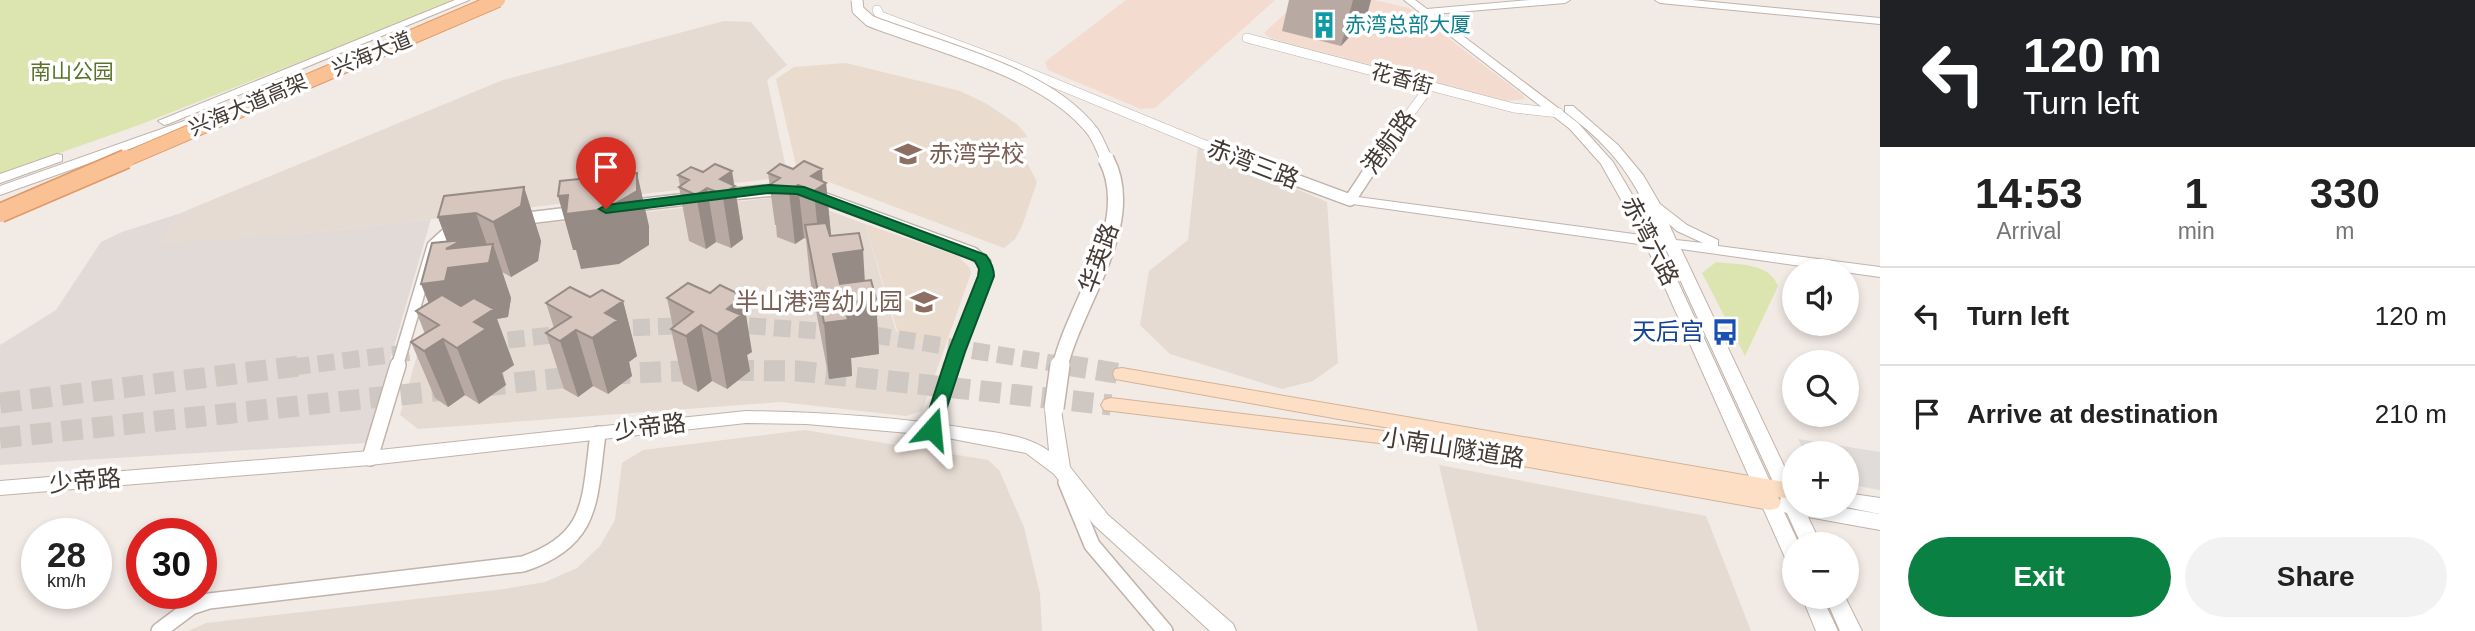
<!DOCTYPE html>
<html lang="en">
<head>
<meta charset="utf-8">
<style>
	body { margin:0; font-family:Helvetica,"Noto Sans SC",sans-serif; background:#f2f2f2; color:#222; height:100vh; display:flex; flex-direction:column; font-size:26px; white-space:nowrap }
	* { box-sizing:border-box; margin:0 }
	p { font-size:23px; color:#767676 }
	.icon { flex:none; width:38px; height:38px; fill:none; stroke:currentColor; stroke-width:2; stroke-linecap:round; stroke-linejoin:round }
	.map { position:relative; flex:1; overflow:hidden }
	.details { display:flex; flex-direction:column; background:#fff; width:595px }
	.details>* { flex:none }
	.banner { background:#202124; color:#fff; overflow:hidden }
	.buttons { position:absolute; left:1782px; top:259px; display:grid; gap:14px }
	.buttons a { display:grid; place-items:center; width:77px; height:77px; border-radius:50%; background:#fff; box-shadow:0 4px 10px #0003; font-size:35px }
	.speed { position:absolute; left:21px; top:518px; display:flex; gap:14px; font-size:35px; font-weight:700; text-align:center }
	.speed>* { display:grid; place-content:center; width:91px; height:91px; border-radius:50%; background:#fff; box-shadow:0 4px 10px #0003; line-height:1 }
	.speed small { font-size:18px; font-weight:400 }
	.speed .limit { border:10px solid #d22; background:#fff; color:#111 }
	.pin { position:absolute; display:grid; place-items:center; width:60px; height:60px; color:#fff; margin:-72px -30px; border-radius:50% 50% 50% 0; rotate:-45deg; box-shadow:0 0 7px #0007 }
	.pin .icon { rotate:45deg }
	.me { position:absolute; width:77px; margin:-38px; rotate:18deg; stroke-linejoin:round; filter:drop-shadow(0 0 5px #0008) }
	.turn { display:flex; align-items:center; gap:24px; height:147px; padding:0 28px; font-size:32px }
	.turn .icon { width:91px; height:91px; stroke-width:2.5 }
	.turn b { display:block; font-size:49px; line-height:60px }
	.eta { display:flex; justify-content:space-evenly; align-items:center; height:119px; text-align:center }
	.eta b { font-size:42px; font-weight:600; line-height:49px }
	.cta { display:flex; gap:14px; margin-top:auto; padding:14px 28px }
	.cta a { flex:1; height:80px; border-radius:42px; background:#0b8043; color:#fff; font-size:28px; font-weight:600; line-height:80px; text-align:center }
	.cta a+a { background:#f2f2f2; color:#222 }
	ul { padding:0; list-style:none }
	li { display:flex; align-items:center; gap:21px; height:98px; padding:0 28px; border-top:2px solid #e0e0e0 }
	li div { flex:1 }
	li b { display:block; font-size:26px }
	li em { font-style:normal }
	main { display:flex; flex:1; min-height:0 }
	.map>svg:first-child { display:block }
	.residential { fill:#e5dbd3 }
	.commercial { fill:#f3dbd0 }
	.industrial { fill:#e1dad7 }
	.education { fill:#eadbcf }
	.green { fill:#dce5af }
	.parking { fill:#e0dcda }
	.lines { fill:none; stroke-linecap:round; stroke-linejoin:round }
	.secondary-tunnel-far1 { stroke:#cfc7c2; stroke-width:17; stroke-dasharray:17 8; stroke-linecap:butt }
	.secondary-tunnel { stroke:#cfc7c2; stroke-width:21; stroke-dasharray:21 10; stroke-linecap:butt }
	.minor-far2-casing { stroke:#c0b3ab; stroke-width:10 }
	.minor-far1-casing { stroke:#c0b3ab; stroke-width:14 }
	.minor-casing { stroke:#c0b3ab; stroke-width:18 }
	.tertiary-casing { stroke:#c0b3ab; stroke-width:2 }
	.secondary-casing { stroke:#d3b398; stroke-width:2 }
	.minor-far2 { stroke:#fff; stroke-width:9 }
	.minor-far1 { stroke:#fff; stroke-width:11 }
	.minor { stroke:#fff; stroke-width:15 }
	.tertiary { fill:#fff; fill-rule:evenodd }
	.secondary { fill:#fcdfc4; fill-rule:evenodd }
	.tertiary-bridge-far2-casing { stroke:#c0b3ab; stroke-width:13; stroke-linecap:butt }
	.tertiary-bridge-far1-casing { stroke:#c0b3ab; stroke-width:18; stroke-linecap:butt }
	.tertiary-bridge-casing { stroke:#c0b3ab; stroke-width:22; stroke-linecap:butt }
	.primary-bridge-far1-casing { stroke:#df9966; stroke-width:16; stroke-linecap:butt }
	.primary-bridge-casing { stroke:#df9966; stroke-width:21; stroke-linecap:butt }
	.tertiary-bridge-far2 { stroke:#fff; stroke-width:11 }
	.tertiary-bridge-far1 { stroke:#fff; stroke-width:15 }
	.tertiary-bridge { stroke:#fff; stroke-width:19 }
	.primary-bridge-far1 { stroke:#fac195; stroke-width:14 }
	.primary-bridge { stroke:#fac195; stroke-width:18 }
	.wall { fill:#b8aaa3 }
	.shaded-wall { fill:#968b85 }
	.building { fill:#d6c6be; stroke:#968b85; stroke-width:2 }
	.route { fill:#0b8043; stroke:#07532c; stroke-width:2 }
	.labels { text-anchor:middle; stroke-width:7; stroke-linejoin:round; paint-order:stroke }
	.far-culture-label { font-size:21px; fill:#0d838f; stroke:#fff; text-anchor:start }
	.far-street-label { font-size:21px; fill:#443a35; stroke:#fff }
	.far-park-label { font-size:21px; fill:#5a732b; stroke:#fff }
	.street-label { font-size:24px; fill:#443a35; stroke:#fff }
	.education-label { font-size:24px; fill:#785e54; stroke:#fff; text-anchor:start }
	.transit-label { font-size:24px; fill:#164399; stroke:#fff; text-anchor:end }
</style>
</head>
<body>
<main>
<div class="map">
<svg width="1880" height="631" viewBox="0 0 1880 631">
	<rect width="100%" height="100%" fill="#f2eae5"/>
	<path class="residential" d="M724,21L751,22L787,65L767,80L788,177L329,231L160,245L178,214L503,80Z
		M1198,146L1327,202L1338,363L1313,381L1282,389L1170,354L1140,325L1149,271L1188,240Z
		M779,197L798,199L865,224L896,331L913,342L946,344L922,411L906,416L781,402L418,429L400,415L449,243L467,232Z
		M805,430L988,460L999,470L1024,527L1040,594L1042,631H188L206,623L504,589L545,582L577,568L600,546L615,520L622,463L643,450Z
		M1439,465L1706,516L1751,631H1478Z"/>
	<path class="commercial" d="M1126,0H1275L1155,108L1141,109L1048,70L1045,62Z
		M1300,0H1374L1409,8L1524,96V99L1506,101L1270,38L1264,33Z"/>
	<path class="industrial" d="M178,214L161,244L329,231L431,219L366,443L0,465V345L56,310L101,242L122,232Z"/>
	<path class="education" d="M846,63L960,91L987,104L1018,125L1028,137L1015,139L1037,182L1022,226L1015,239L1004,248L797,170L776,79L794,67Z
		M865,224L958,256L969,267L971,273L946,344L913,342L899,336Z"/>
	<path class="green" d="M0,0H457L139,125L0,174Z
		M1716,262C1738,265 1769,262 1778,286L1745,356L1702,273Z"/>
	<path class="parking" d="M1798,439L1880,452V490L1846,484V453H1805Z"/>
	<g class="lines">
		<path class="secondary-tunnel-far1" d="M724,324L874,335L1077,367
			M608,329L696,325
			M483,343L570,333
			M293,367L438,349"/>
		<path class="secondary-tunnel" d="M1066,365L1122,374
			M609,374L706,370L798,371L1111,405
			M484,386L581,376
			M0,403L307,365
			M0,438L456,389"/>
		<defs>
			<path id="minor-far2" d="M877,10L880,16L998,60L1244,161
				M1247,38L1514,108L1559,113
				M1375,161L1430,86"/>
			<path id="minor-far1" d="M1239,159L1350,200L1377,159
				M721,195L786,189
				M815,195L973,253L985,263L986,276L951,367
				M627,206L696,198
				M519,219L578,212
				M397,367L433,246L445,235L460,228"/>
			<path id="minor" d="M932,429L952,365
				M370,458L398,365
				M1066,482L1092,545L1165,631
				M159,631L191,607L209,601L523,564C595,540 589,499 598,434"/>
			<path id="tertiary" d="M455,0H469L168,124L164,125L158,121Z
				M1404,0H1415L1427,9L1530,0H1570L1565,3L1434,14L1578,123L1613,162L1657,237L1661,238C1635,180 1616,150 1565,112V106H1573L1618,145L1643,175L1660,204L1687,225L1718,240V246L1880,267V277L1681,249L1794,487V506H1832L1880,514V530L1808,517L1821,544H1801L1787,513L1784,512L1799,544H1794V564L1787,562L1646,245L1345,203L1343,200L1350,196L1641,235L1601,164L1570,129ZM1669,224L1677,231L1703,243L1676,240ZM1662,247H1665L1781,499L1779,501Z
				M1655,0H1692L1880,18V24L1660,3Z
				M218,109L222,110V116L0,195V186Z
				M57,154L62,155V161L0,183V174Z
				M1054,402L1060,404L1070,467L1108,515L1233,624L1236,631H1210L1094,525L1054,474L1026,453L932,435L806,424L746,423L370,465L0,495V481L370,451L746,411C821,412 897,417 972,429C998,433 1026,435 1049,451L1045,408L1048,404Z
				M1846,493L1880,498V514L1841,506H1846Z
				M1802,597H1822L1838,631H1816Z
				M1825,597H1845L1862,631H1840Z"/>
			<path id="secondary" d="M1122,368L1785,482L1792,484L1794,493L1785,498L1778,497L1781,502L1778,508L1770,510L1421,448L1104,410L1101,405L1104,400L1111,398L1451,439L1115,379L1113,374L1115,369Z"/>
		</defs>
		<use href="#minor-far2" class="minor-far2-casing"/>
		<use href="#minor-far1" class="minor-far1-casing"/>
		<use href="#minor" class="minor-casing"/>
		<use href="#tertiary" class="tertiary-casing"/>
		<use href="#secondary" class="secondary-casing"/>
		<use href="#minor-far2" class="minor-far2"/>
		<use href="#minor-far1" class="minor-far1"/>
		<use href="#minor" class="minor"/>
		<use href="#tertiary" class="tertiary"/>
		<use href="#secondary" class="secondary"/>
		<defs>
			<path id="tertiary-bridge-far2" d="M857,0L858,10L870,21C939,48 1047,71 1093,132C1099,141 1103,152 1107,161"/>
			<path id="tertiary-bridge-far1" d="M1060,367C1074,304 1140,223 1106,159"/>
			<path id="tertiary-bridge" d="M1054,408L1060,365"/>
			<path id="primary-bridge-far1" d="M122,161L498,0"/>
			<path id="primary-bridge" d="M0,213L126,159"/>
		</defs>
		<use href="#tertiary-bridge-far2" class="tertiary-bridge-far2-casing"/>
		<use href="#tertiary-bridge-far1" class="tertiary-bridge-far1-casing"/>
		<use href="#tertiary-bridge" class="tertiary-bridge-casing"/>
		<use href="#primary-bridge-far1" class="primary-bridge-far1-casing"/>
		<use href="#primary-bridge" class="primary-bridge-casing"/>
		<use href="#tertiary-bridge-far2" class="tertiary-bridge-far2"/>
		<use href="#tertiary-bridge-far1" class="tertiary-bridge-far1"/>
		<use href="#tertiary-bridge" class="tertiary-bridge"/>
		<use href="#primary-bridge-far1" class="primary-bridge-far1"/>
		<use href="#primary-bridge" class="primary-bridge"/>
	</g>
	<path class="wall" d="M1289,0H1353L1366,19L1341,46L1282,31Z
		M768,173L826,183L831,235L830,236L865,281L876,299L879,354L851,358L852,376L829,379L810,279L806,239L804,238L795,244L777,237L776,225H775Z
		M678,175L735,186L743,239L731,248L716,242L706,249L689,241L679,187L680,186Z
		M524,187L541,241L538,261L511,277L502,272L511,298L508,317L497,319L514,365L502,373L506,385L479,404L465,395L448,407L435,398L411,342L425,334L416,311L429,304L447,242L438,217Z
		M710,293L752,352L747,355L750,371L727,389L712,381L698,392L683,384L671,329L673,327L667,298Z
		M590,297L623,301L637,356L629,362L632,376L608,394L593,386L578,397L564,389L546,333L554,328L546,303Z"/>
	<path class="shaded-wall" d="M1353,0H1371L1366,19L1341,46Z
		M822,169L823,185L826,183L831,235L819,244L814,191L811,176Z
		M732,171L743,239L731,248L720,179Z
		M637,173L649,226V245L619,264L581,269L576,250H573L558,196Z
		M798,185L804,238L795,244L789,192Z
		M524,187L541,241L538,261L511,277L493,222Z
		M707,188L716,242L706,249L696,195Z
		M476,213L490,254L493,244L511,298L508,317L497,319L514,365L502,373L506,385L479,404L457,348L437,324L421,284L446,249L449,247L438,217Z
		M863,250L866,300L876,299L879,354L851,358L852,376L829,379L824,323L833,254Z
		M743,296L752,352L747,355L750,371L727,389L717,334L727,309Z
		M623,301L637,356L629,362L632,376L608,394L592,338L605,313Z
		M701,325L712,381L698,392L686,336Z
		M576,330L593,386L578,397L560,341Z
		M443,339L465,395L448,407L424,351Z"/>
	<path class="building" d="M804,161L822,169L811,176L826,183L814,191L798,185L789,192L771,184L780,178L768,173L780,164L793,169Z
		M715,164L732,171L720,179L735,186L722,194L707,188L696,195L679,187L689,180L678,175L691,167L703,172Z
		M637,173V191L606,209L566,214L568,195L558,196L560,181Z
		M524,187L521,206L493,222L476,213L438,217L444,196Z
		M826,223L830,236L859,233L863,250L833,254L840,284L871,280L876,299L844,303L848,320L824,323L805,225Z
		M463,240L446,249L493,244L489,263L448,268L445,281L421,284L432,243Z
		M688,283L710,293L720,285L743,296L727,309L741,315L717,334L701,325L686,336L671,329L693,312L667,298Z
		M570,287L590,297L602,290L623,301L605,313L618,320L592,338L576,330L560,341L546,333L571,317L546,303Z
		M442,295L461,306L474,298L494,309L474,322L486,329L457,348L443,339L424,351L411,342L439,325L416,311Z"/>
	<path class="route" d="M769,185L804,187L986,255C991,262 994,268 994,276L965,352L938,434H926L923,429L948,352L978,276L979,269L975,261L797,194L769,193L606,213L599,209L606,205Z"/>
	<defs>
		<symbol id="building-bare" viewBox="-9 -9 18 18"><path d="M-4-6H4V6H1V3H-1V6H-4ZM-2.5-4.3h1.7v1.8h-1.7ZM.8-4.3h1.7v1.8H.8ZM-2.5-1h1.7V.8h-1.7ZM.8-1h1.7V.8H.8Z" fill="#0f9aa8" stroke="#fff" stroke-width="2.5" paint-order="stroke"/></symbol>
		<symbol id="school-bare" viewBox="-9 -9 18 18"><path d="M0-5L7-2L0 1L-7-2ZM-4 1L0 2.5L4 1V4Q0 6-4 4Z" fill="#8d6e63" stroke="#fff" stroke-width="2.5" paint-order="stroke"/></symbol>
		<symbol id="bus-bare" viewBox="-9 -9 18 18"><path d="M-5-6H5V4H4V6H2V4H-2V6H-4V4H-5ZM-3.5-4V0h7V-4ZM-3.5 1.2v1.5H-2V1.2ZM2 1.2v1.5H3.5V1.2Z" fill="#1a4fb4" stroke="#fff" stroke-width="2.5" paint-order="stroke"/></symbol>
	</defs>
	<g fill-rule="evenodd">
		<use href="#building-bare" x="1305" y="6" width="38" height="38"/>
		<use href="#school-bare" x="889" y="135" width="38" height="38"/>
		<use href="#school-bare" x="905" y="283" width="38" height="38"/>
		<use href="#bus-bare" x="1706" y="313" width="38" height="38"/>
	</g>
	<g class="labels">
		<g class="far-culture-label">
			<text x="1345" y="32">赤湾总部大厦</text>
		</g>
		<g class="far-street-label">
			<text transform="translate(372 54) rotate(-22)" y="7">兴海大道</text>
			<text transform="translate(1402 79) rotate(15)" y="7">花香街</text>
			<text transform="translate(248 105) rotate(-23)" y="7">兴海大道高架</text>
		</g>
		<g class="far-park-label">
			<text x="72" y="79">南山公园</text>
		</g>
		<g class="street-label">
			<text transform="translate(1389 142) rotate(-54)" y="8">港航路</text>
			<text transform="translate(1253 164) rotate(21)" y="8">赤湾三路</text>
			<text transform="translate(1650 241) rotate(63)" y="8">赤湾六路</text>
			<text transform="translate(1099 258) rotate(-70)" y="8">华英路</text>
			<text transform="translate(650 427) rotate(-7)" y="8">少帝路</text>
			<text transform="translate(1453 448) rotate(9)" y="8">小南山隧道路</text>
			<text transform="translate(85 481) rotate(-5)" y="8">少帝路</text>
		</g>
		<g class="education-label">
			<text x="929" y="162">赤湾学校</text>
			<text x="903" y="310" text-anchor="end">半山港湾幼儿园</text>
		</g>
		<g class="transit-label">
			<text x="1704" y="340">天后宫</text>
		</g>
	</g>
</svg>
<div class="buttons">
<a><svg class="icon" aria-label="sound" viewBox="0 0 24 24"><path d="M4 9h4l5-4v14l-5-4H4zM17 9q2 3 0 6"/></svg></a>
<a><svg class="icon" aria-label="search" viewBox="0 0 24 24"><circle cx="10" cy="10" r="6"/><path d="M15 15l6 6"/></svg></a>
<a>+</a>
<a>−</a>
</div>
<div class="speed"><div>28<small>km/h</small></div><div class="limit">30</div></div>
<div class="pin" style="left:606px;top:209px;background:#d93025"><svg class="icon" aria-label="arrive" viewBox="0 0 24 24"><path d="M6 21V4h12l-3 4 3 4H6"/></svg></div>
<svg class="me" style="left:932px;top:429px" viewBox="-20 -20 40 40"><path d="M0-17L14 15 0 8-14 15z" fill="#0b8043" stroke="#fff" stroke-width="4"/></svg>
</div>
<section class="details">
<div class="banner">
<div class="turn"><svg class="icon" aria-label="left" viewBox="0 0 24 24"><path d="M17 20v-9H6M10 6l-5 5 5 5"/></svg><div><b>120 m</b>Turn left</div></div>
</div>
<div class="eta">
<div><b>14:53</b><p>Arrival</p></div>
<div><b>1</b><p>min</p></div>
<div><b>330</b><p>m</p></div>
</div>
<ul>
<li><svg class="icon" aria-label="left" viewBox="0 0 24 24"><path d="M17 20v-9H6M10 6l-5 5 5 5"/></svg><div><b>Turn left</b></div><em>120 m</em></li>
<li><svg class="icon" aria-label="arrive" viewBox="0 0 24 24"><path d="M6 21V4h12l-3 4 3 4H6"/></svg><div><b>Arrive at destination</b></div><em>210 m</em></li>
</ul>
<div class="cta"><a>Exit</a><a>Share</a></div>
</section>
</main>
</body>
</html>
